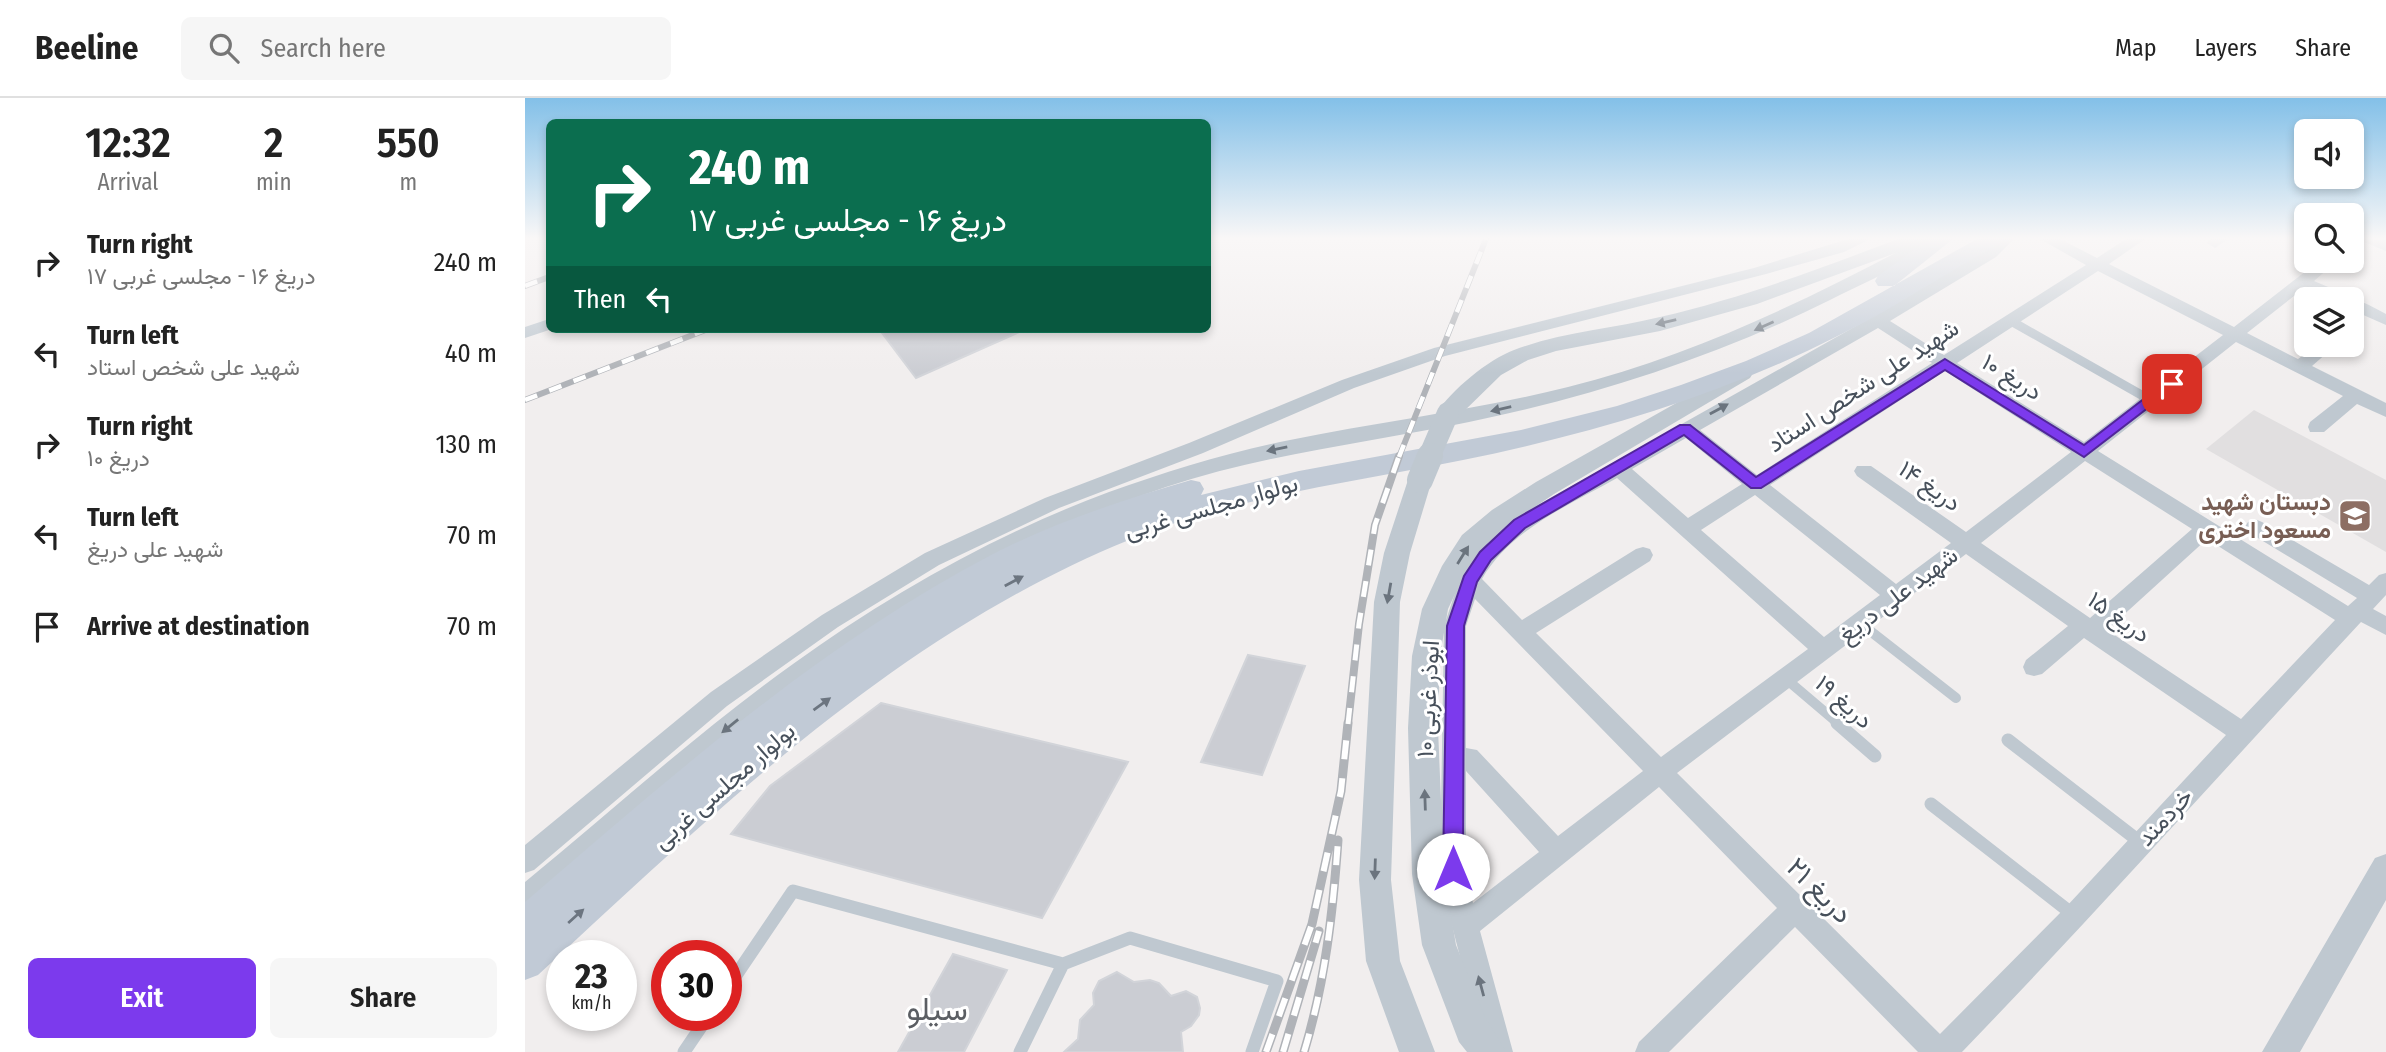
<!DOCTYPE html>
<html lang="en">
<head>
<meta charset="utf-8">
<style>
	body { margin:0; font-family:"Fira Sans Condensed",Vazirmatn,sans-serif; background:#f6f6f6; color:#222; height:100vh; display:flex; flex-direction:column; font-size:26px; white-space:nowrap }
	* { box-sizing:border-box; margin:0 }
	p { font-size:23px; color:#767676 }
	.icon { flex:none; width:38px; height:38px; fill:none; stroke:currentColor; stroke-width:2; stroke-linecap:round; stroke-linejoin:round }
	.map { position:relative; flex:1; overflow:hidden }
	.panel { display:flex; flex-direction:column; background:#fff; width:525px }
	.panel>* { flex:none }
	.hud { position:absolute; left:21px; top:21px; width:665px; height:214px; border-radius:10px; box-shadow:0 4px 10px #0003; background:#0b6e4f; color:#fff; overflow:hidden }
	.fabs { position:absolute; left:1769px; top:21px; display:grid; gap:14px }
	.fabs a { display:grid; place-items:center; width:70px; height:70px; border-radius:10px; background:#fff; box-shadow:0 4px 10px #0003; font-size:35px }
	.speed { position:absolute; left:21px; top:842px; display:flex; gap:14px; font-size:35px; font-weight:700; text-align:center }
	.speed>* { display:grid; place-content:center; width:91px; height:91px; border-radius:50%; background:#fff; box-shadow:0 4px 10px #0003; line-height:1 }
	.speed small { font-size:18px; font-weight:400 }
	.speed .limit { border:10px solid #d22; background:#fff; color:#111 }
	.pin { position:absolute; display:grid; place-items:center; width:60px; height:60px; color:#fff; margin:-30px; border-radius:14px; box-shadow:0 4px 10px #0006 }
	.me { position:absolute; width:77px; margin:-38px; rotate:0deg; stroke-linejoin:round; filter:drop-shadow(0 0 5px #0008) }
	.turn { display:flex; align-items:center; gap:24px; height:147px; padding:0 28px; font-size:32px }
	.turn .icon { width:91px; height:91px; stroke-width:2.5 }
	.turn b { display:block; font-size:49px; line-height:60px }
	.then { display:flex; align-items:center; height:66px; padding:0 28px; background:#0003; gap:14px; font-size:26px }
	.eta { display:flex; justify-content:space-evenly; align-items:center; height:119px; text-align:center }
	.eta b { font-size:42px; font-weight:600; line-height:49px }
	.button { display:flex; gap:14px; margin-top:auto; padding:14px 28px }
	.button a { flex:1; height:80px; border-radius:10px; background:#7c3aed; color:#fff; font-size:28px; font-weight:600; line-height:80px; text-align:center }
	.button a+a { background:#f6f6f6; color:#222 }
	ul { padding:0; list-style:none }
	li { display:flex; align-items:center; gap:21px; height:91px; padding:0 28px }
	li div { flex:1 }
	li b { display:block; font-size:26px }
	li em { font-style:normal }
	header { display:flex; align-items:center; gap:42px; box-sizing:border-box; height:98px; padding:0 35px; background:#fff; border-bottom:2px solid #e0e0e0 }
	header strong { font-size:33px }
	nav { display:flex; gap:38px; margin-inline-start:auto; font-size:24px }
	.search { width:490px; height:63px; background:#f6f6f6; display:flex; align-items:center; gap:18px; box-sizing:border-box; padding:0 24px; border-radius:10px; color:#767676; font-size:26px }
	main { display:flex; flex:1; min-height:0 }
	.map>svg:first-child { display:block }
	.education { fill:#e1dfe0 }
	.building { fill:#cbcdd3; stroke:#d2d4d9; stroke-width:2 }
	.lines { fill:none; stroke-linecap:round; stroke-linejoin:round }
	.service-far2 { stroke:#bfc8d0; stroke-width:9 }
	.service-far1 { stroke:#bfc8d0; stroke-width:10 }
	.service { stroke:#bfc8d0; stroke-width:13 }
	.minor { fill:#bfc8d0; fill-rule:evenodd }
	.tertiary { fill:#bfc8d0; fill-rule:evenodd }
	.secondary { fill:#c1cad6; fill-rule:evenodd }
	.rail-far2-casing { stroke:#b0b3b8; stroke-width:6 }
	.rail-far1-casing { stroke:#b0b3b8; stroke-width:8 }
	.rail-casing { stroke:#b0b3b8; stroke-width:9 }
	.rail-far2 { stroke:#fff; stroke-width:4.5; stroke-dasharray:13; stroke-linecap:butt }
	.rail-far1 { stroke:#fff; stroke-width:5; stroke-dasharray:16; stroke-linecap:butt }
	.rail { stroke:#fff; stroke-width:6; stroke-dasharray:19; stroke-linecap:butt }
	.tertiary-bridge-far1 { stroke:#bfc8d0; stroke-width:22 }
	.tertiary-bridge { stroke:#bfc8d0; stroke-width:26 }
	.oneway { fill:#6b747e }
	.oneway2 { fill:#6c7580 }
	.route { fill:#7c3aed; stroke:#51269a; stroke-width:2 }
	.labels { text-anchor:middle; stroke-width:6; stroke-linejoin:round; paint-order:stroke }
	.street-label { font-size:24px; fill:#47505b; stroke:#fff }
	.education-label { font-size:24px; font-weight:bold; fill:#785e54; stroke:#fff; text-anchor:end }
	.near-street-label { font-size:28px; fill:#47505b; stroke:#fff }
	.near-neighbourhood-label { font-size:32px; fill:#5b5e63; stroke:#fff }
</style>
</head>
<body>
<header>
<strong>Beeline</strong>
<div class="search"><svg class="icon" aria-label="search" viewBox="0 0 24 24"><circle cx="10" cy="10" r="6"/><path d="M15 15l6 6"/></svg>Search here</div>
<nav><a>Map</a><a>Layers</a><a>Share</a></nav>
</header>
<main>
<section class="panel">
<div class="eta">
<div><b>12:32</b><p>Arrival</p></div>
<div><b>2</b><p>min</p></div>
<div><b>550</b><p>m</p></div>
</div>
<ul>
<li><svg class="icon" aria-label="right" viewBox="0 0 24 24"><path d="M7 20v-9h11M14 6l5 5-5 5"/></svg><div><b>Turn right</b><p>دریغ ۱۶ - مجلسی غربی ۱۷</p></div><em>240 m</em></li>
<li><svg class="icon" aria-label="left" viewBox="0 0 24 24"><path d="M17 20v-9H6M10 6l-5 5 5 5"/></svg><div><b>Turn left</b><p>شهید علی شخص استاد</p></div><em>40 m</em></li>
<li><svg class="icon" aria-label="right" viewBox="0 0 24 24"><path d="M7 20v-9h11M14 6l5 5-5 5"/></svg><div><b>Turn right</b><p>دریغ ۱۰</p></div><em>130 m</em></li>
<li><svg class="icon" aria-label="left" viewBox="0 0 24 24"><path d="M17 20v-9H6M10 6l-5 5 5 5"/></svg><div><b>Turn left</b><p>شهید علی دریغ</p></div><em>70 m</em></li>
<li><svg class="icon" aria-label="arrive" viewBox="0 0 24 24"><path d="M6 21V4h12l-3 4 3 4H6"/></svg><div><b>Arrive at destination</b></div><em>70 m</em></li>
</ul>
<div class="button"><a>Exit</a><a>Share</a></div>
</section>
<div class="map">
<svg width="1861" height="954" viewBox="0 0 1861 954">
	<rect width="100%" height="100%" fill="#f1eeee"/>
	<path class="education" d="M1729,312L1861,382V454L1681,351Z"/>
	<path class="building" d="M354,231H501L391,280Z
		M723,557L780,568L737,677L676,664Z
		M356,605L603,664L517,820L206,736L245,688Z
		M428,856L482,872L439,954H373Z
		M592,874L609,884L625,882L634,885L646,898L661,893L672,899L675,910L674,917L666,928L656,934L658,954H539L553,941L555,922L569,907L568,895L574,883Z"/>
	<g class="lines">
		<path class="service-far2" d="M1486,223L1627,303"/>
		<path class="service-far1" d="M1335,525L1431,600
			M1261,581L1314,626"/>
		<path class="service" d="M1312,625L1350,658
			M1483,642L1615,744
			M1406,706L1550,818
			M538,866L605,840L752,883L727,954
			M201,892L268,793L538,866L495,954
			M159,954L184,917"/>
		<path class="minor" d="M1323,141H1345L1319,154L1241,176L920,258L829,290L678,355L534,410L414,467L313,529L202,608L9,772L0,775V747L186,594L297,517L400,455L520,400L664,345L817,282L909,250L1229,170Z
			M1397,141H1417C1390,164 1337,185 1305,202C1190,259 1070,298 944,324C842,345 740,356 641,389C512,433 392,498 284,579C188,651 100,733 9,810L0,814V784C89,711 174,633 268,566C365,496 471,436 584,394C643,373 704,354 765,342C858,323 951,312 1043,289C1168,258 1284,201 1397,141Z
			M1472,141H1489L1471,159L1365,223L1419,257L1561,167L1515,141H1535L1572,160L1601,141H1620L1584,166L1709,229L1794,163H1812L1789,183L1822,197L1824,201H1803L1779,190L1722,235L1773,261L1792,247H1811L1787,268L1861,305V319L1832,306L1799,334H1785L1783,329L1785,324L1818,298L1711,244L1573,353L1823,508L1832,500L1723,434L1720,429L1723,424L1730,421L1737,424L1844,487L1854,477L1861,475V497L1848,511L1861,518V537L1836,524C1703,667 1573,813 1437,954H1393L1270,829L1144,954H1110L1114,944L1252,810L1134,689L955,833L988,954H960L927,828L915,771L919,528L934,483L953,452L988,421L1347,219L1459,153ZM1573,173L1698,237L1559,344L1432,265ZM1353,230L1407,265L1232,377L1175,332ZM1420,273L1546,354L1441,434L1346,368H1332L1329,373L1332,378L1426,445L1371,486L1245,387ZM1161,340L1217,386L1163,420L1107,371ZM1560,363L1667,431L1565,520L1456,445ZM1092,380L1283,551L1136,659L1011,535L1125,463L1128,457L1125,451L1118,449L1111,451L997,522L957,481C986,431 1043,408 1092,380ZM1230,397L1355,497L1299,539L1176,432ZM1682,441L1810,522L1716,621L1582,532ZM1441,456L1543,528L1501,562L1498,569L1501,576L1509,578L1517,576L1559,540L1701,637L1541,809L1415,936L1152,675ZM950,501L1118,673L1033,738L952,652L941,650V528ZM941,673L1014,754L948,805L941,771Z
			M1685,141H1703L1690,150L1682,145Z
			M1836,141L1861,142V153L1839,144Z
			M1826,201C1838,203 1850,210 1861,216V227L1827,212Z
			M24,221L27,231L0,240V229Z"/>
		<path class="tertiary" d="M1373,141H1401L1398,145L1232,206L1135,233L1031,253L1003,262L976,277L931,321L923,323L915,321L912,315C925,293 964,261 989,252C1036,234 1087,231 1135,219C1217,200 1294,171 1373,141Z
			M1217,268L1225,270L1228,275L1225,280L1029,396L985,426L955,451L938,479L923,511L915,558L913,630L919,776L931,847L960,919L981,954H942L934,944L897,847L887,776L883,630L887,558L897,511L917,468L937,437L967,412L1011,384Z
			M895,373L904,376L907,382L885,455L875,504L866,782L875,863L910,954H874L841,863L834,782L849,504L859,455L883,382L886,376Z
			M1861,756V802L1775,954H1737L1850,760Z"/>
		<path class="secondary" d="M1404,141H1428L1369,188H1353L1350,183L1353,178Z
			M1452,141H1477C1468,151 1454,157 1442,164C1418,178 1394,193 1370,207C1236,285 1090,331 938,362C825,385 712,398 604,442C373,536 194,710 13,877L0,882V804C148,677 294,547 468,456C530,424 598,402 666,382L675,384L679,391L676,397L774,373L996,332L1092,308L1156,287L1221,263L1284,235Z"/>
		<defs>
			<path id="rail-far2" d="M0,188L24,179
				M0,302L183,231
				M874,359L961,141"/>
			<path id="rail-far1" d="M823,626L834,526L850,427L874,358"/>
			<path id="rail" d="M741,954L787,826L816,693L823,625
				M758,954L794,833
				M779,954C800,885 808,814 813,742"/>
		</defs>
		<use href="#rail-far2" class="rail-far2-casing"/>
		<use href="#rail-far1" class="rail-far1-casing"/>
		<use href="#rail" class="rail-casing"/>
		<use href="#rail-far2" class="rail-far2"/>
		<use href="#rail-far1" class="rail-far1"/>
		<use href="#rail" class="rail"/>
		<path class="tertiary-bridge-far1" d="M904,359L923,315"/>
		<path class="tertiary-bridge" d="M895,382L905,358"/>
	</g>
	<defs><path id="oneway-solid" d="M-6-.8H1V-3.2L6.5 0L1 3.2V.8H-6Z" transform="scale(1.75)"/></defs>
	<g class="oneway">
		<use href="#oneway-solid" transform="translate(1141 224) rotate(167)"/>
		<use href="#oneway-solid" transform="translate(1239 228) rotate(156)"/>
		<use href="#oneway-solid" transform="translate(976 311) rotate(167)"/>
		<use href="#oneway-solid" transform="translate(1194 311) rotate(-29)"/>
		<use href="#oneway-solid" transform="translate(752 351) rotate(168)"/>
		<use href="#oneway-solid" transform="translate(938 457) rotate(-58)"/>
		<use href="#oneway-solid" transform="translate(864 495) rotate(100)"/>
		<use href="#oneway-solid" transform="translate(205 628) rotate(141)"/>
		<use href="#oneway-solid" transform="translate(900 702) rotate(-92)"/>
		<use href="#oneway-solid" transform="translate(850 771) rotate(92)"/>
		<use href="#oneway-solid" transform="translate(956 888) rotate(-105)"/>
	</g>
	<g class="oneway2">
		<use href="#oneway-solid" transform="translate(489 483) rotate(-28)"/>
		<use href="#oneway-solid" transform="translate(297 606) rotate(-36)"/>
		<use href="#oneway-solid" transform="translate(51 818) rotate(-42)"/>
	</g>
	<linearGradient id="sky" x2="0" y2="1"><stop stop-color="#83c0e8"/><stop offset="0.51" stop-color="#f9f7f7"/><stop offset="1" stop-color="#f9f7f7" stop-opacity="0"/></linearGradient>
	<rect width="1861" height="275" fill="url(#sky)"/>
	<path class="route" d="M1420,261L1559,347L1642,283H1652L1654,286L1559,359L1420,272L1236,390H1226L1159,337L1000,430L966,462L952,484L939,528L938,771L935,777L928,780L921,777L918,771L922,528L939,478L955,454L989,422L1155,327H1165L1231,379Z"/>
	<defs>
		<symbol id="school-square" viewBox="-11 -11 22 22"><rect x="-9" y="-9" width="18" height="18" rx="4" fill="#8d6e63" stroke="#fff"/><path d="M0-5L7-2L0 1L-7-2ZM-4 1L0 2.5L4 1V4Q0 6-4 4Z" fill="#fff"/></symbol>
	</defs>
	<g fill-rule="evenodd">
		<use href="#school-square" x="1811" y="399" width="38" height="38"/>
	</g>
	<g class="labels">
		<g class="street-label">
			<text transform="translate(1487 279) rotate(32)" y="8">دریغ ۱۰</text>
			<text transform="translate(1338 288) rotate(-33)" y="8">شهید علی شخص استاد</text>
			<text transform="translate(1405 388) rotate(35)" y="8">دریغ ۱۴</text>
			<text transform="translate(686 409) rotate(-16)" y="8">بولوار مجلسی غربی</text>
			<text transform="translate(1373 497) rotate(-37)" y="8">شهید علی دریغ</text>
			<text transform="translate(1594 519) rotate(35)" y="8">دریغ ۱۵</text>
			<text transform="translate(903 601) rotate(-87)" y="8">ابوذر غربی ۱۰</text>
			<text transform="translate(1319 604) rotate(41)" y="8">دریغ ۱۹</text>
			<text transform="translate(199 688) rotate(-41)" y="8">بولوار مجلسی غربی</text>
			<text transform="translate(1640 719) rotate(-47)" y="8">خردمند</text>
		</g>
		<g class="education-label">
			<text x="1806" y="412">دبستان شهید<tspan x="1806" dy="28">مسعود اختری</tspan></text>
		</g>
		<g class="near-street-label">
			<text transform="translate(1295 792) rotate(45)" y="10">دریغ ۲۱</text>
		</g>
		<g class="near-neighbourhood-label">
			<text x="412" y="922">سیلو</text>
		</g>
	</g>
</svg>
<div class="fabs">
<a><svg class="icon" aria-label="sound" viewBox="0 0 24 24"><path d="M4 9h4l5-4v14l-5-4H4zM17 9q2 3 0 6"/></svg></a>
<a><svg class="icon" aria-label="search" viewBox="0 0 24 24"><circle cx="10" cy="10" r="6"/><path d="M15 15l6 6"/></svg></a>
<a><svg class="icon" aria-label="layers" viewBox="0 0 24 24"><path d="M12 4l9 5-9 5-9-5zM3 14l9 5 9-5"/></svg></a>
</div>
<div class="speed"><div>23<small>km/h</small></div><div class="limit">30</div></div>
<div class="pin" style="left:1647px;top:286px;background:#d93025"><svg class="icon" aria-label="arrive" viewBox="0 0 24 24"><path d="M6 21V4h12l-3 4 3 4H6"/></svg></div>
<svg class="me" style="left:928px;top:771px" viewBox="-20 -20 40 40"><circle r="19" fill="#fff"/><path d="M0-13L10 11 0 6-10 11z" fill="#7c3aed"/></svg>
<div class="hud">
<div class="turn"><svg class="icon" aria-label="right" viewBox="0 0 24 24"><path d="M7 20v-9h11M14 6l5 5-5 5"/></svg><div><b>240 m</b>دریغ ۱۶ - مجلسی غربی ۱۷</div></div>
<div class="then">Then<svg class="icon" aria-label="left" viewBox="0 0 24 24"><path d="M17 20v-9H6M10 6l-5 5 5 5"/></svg></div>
</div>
</div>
</main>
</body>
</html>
